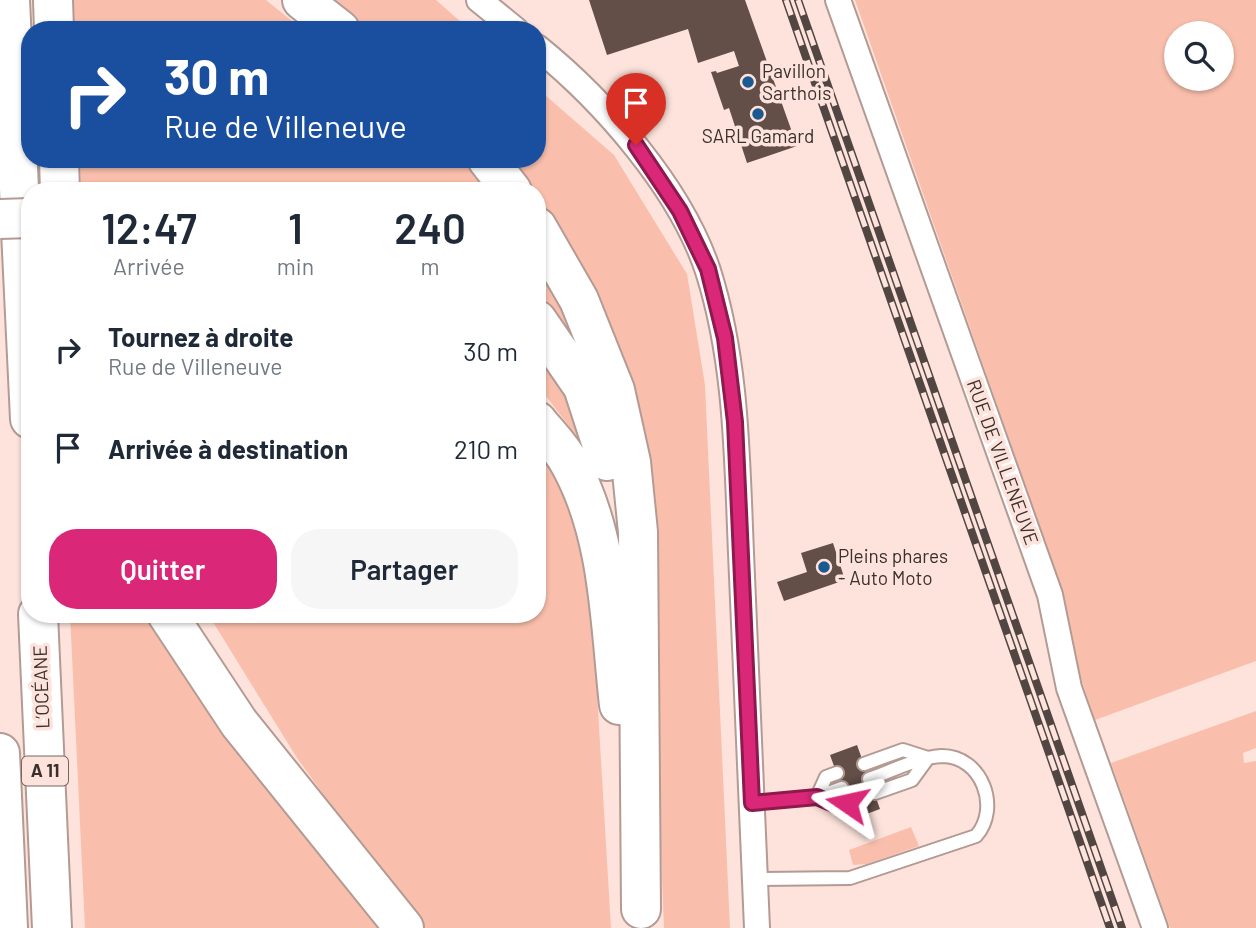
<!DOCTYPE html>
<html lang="fr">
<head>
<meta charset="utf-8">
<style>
	body { margin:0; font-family:Barlow,sans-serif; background:#f6f6f7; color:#1f2937; height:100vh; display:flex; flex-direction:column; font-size:26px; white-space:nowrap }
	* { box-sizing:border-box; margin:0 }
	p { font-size:23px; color:#747a83 }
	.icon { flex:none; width:38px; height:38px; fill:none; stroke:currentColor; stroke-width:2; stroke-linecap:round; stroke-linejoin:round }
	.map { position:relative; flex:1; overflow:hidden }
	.panel { position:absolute; left:21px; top:182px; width:525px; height:441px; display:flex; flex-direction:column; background:#fff; border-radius:28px; box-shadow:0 2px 5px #0004 }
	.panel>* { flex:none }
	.top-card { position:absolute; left:21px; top:21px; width:525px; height:147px; border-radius:28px; box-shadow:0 2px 5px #0004; background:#1a4fa0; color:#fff; overflow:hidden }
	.tools { position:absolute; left:1164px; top:21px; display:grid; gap:14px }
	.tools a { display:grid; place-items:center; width:70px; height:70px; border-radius:50%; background:#fff; box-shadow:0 2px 5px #0004; font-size:35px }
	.pin { position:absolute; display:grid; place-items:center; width:60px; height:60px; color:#fff; margin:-72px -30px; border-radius:50% 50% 50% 0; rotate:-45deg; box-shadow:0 0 7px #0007 }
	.pin .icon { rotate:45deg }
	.me { position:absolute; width:77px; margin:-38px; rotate:281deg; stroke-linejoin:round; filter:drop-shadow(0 0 5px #0008) }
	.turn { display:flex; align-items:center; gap:24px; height:147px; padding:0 28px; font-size:32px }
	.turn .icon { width:91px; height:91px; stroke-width:2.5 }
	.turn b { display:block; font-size:49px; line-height:60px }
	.eta { display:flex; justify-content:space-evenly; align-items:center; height:119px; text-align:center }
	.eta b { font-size:42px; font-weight:600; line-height:49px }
	.action { display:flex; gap:14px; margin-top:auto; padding:14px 28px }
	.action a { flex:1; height:80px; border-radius:28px; background:#db2777; color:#fff; font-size:28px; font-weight:600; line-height:80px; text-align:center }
	.action a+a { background:#f6f6f7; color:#1f2937 }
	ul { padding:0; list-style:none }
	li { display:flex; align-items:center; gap:21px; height:98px; padding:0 28px }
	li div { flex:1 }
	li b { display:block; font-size:26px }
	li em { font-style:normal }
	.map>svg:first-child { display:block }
	.green { fill:#fabfac; fill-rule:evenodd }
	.building { fill:#634e48 }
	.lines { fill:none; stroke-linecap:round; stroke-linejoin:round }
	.service-casing { stroke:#b39b94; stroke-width:16 }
	.minor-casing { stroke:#b39b94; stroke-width:28 }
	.motorway-casing { stroke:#b39b94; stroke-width:42 }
	.service { stroke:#fff; stroke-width:12 }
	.minor { stroke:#fff; stroke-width:24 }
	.motorway { stroke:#fff; stroke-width:38 }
	.rail-casing { stroke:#524643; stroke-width:8 }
	.rail { stroke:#fde3db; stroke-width:5; stroke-dasharray:16; stroke-linecap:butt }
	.motorway-bridge-casing { stroke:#b39b94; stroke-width:42; stroke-linecap:butt }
	.motorway-bridge { stroke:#fff; stroke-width:38 }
	.route-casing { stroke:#8e194d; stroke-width:18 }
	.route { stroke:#db2777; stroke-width:12 }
	.poi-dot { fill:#1a5a90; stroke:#fde3db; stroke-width:2.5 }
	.labels { text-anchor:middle; stroke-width:7; stroke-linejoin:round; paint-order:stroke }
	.shield { fill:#fde3db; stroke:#746661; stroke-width:2 }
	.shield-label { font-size:18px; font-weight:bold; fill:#3a302d }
	.poi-label { font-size:19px; fill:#3a302d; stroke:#fde3db; text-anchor:start }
	.street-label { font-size:19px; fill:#3a302d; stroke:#fde3db }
</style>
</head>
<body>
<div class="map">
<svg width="1256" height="928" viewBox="0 0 1256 928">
	<rect width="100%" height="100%" fill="#fde3db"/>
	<path class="green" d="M71,0H266L303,30H73Z
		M326,0H436L470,30H364Z
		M855,0H1256V661L1095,720L1080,676L1061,587ZM1176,33H1222V79H1176Z
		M537,88L614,155L687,274L705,385L730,928H664L645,451L591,294L537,206V191H528L502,159H537Z
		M80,159H474L497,191H81Z
		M537,247L591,370L548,303L537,294Z
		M537,356L568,400L586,449L537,384Z
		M537,434L559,464L589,559L611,928H420L297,758L208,614H537Z
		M70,614H154L393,928H85Z
		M1256,711V748L1243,753L1244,763L1256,761V928H1170L1111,763Z
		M911,827L919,846L867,864L853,865L849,850Z"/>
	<path class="building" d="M589,0H745L797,146L747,163L729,108L724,110L711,72L716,71L717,73L739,66L734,51L698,63L688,29L607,55Z
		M833,543L845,580L784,601L777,582L807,572L801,553Z
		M857,745L880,809L853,819L830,755Z"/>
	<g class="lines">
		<defs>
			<path id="service" d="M864,764L903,750L928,758
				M875,793L912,780L928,758
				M817,797L826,777L837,773
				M817,797L838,806L847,803
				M752,803L817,797L842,788
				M754,879L850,878L976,836C1001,808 982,756 942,756C918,757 892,771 869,779"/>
			<path id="minor" d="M479,0L516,30
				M838,0L1050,595L1069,688L1155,928
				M537,47C604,101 681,189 708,271C737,362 737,459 741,553C746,678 751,803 757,928"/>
			<path id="motorway" d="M10,0L30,419
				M53,0L54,30
				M302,0L340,30
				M59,159L60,191
				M487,159L512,191
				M537,227L579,300L615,390L631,462L638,532L641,909
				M537,320L583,387L607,461
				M537,421C548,435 562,448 570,464C610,536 610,625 619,705
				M38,614L52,928
				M167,614L239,723L404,928
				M0,753L8,928"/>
		</defs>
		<use href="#service" class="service-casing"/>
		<use href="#minor" class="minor-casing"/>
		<use href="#motorway" class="motorway-casing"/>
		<use href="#service" class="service"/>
		<use href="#minor" class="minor"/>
		<use href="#motorway" class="motorway"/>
		<defs>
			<path id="rail" d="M786,0L1110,928
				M798,0L1122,928"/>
		</defs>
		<use href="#rail" class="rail-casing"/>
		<use href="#rail" class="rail"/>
		<defs>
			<path id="motorway-bridge" d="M0,219L30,218"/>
		</defs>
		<use href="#motorway-bridge" class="motorway-bridge-casing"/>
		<use href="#motorway-bridge" class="motorway-bridge"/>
	</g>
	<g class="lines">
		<defs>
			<path id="route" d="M636,145L680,211L708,269L725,338L735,422L752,803L817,797L838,806L847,803"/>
		</defs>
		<use href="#route" class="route-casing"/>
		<use href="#route" class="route"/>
	</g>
	<g class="poi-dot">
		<circle cx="748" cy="82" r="7"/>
		<circle cx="758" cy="114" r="7"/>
		<circle cx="824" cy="567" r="7"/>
	</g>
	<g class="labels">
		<rect class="shield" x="22" y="756.5" width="46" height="29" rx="5"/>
		<g class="shield-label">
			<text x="45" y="777">A 11</text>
		</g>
		<g class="poi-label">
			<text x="762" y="78">Pavillon<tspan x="762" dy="22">Sarthois</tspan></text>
			<text x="758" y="143" text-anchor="middle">SARL Gamard</text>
			<text x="838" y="563">Pleins phares<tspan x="838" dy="22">- Auto Moto</tspan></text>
		</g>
		<g class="street-label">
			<text transform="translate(1003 462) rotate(70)" y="7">RUE DE VILLENEUVE</text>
			<text transform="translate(41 687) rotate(-92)" y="7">L’OCÉANE</text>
		</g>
	</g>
</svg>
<div class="tools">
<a><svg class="icon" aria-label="search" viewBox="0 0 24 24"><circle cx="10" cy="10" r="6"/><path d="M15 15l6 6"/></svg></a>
</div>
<div class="pin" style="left:636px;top:145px;background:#d93025"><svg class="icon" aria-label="arrive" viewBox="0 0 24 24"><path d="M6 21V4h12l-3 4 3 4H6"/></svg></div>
<svg class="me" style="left:847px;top:803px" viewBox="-20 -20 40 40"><path d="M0-17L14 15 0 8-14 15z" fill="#db2777" stroke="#fff" stroke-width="4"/></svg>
<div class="top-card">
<div class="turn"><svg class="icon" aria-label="right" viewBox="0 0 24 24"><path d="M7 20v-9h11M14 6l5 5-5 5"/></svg><div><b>30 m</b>Rue de Villeneuve</div></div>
</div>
<section class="panel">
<div class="eta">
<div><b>12:47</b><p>Arrivée</p></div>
<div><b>1</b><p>min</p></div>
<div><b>240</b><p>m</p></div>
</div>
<ul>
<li><svg class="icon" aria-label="right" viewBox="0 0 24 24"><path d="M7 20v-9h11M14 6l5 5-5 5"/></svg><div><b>Tournez à droite</b><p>Rue de Villeneuve</p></div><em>30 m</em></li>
<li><svg class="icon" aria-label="arrive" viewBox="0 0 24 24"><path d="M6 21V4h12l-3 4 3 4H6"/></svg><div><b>Arrivée à destination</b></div><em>210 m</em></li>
</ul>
<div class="action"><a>Quitter</a><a>Partager</a></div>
</section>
</div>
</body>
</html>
